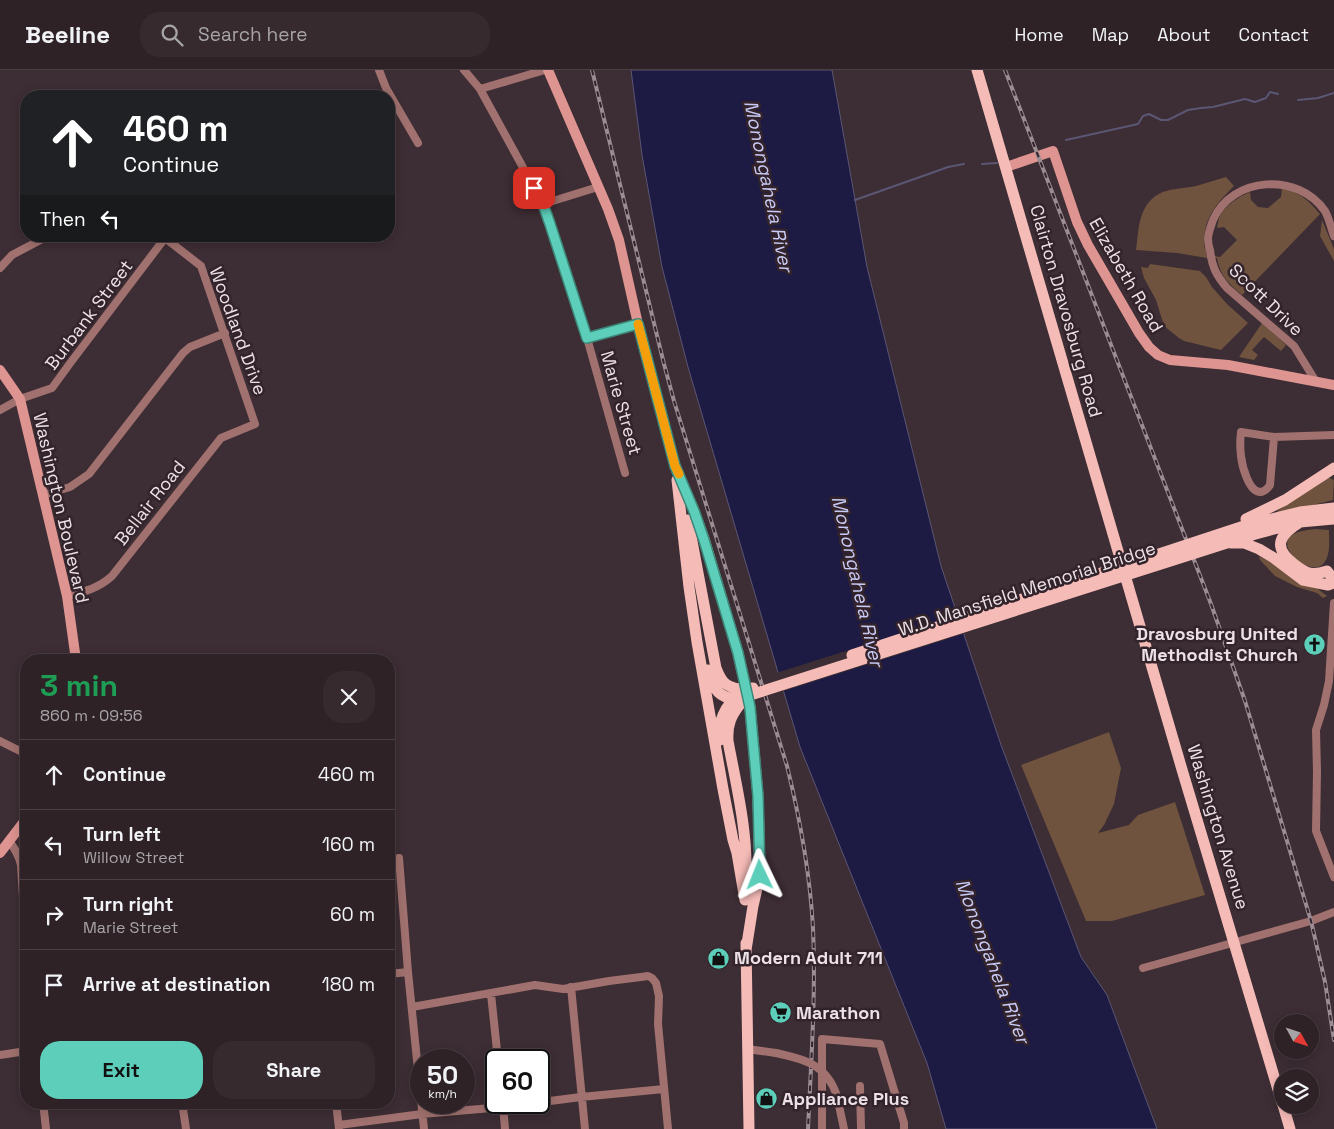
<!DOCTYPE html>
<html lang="en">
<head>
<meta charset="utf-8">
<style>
	body { margin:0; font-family:"Space Grotesk",sans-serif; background:#362a2f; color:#f1f3f6; height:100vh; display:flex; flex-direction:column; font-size:19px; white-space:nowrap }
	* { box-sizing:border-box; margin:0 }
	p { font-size:16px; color:#a7a4a7 }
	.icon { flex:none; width:28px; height:28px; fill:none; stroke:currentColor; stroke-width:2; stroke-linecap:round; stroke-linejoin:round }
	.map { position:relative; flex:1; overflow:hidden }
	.details { position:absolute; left:20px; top:584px; width:375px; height:455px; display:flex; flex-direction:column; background:#2e2227; border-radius:20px; box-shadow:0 2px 12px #0003,0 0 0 1px #493f44 }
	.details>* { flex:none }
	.guide { position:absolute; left:20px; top:20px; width:375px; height:152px; border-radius:20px; box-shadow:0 2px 12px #0003,0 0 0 1px #493f44; background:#202124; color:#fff; overflow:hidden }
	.needle { width:32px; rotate:130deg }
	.controls { position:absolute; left:1274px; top:944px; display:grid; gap:10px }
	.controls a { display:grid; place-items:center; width:45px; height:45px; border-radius:50%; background:#2e2227; box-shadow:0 2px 12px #0003,0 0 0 1px #493f44; font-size:25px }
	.speed { position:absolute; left:410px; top:979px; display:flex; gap:10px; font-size:25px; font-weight:700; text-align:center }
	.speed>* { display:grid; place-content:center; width:65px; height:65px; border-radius:50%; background:#2e2227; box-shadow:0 2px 12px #0003,0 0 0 1px #493f44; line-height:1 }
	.speed small { font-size:12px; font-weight:400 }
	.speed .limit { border:2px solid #111; border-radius:8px; background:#fff; color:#111 }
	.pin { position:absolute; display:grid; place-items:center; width:42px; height:42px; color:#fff; margin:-21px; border-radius:10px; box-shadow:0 2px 8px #0006 }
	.me { position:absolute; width:55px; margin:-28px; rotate:358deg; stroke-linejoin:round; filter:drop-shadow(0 0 4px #0008) }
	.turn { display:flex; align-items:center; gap:18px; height:105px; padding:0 20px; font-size:22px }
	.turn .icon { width:65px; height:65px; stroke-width:2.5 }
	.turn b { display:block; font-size:35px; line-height:42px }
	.then { display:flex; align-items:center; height:48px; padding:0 20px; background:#0003; gap:10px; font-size:19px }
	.round { display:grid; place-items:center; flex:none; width:52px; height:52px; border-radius:20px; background:#362a2f }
	.head { display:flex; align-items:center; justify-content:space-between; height:85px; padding:0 20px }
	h1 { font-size:30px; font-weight:700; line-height:38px; color:#1e9e55 }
	.button { display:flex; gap:10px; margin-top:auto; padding:10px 20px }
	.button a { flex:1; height:58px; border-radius:20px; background:#5dceb9; color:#111; font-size:20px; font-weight:700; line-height:58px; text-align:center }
	.button a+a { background:#362a2f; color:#f1f3f6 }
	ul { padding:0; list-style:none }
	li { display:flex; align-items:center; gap:15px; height:70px; padding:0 20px; border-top:1px solid #493f44 }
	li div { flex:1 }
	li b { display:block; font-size:19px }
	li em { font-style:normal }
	header { display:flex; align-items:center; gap:30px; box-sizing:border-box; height:70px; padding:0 25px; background:#2e2227; border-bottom:1px solid #493f44 }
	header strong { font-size:24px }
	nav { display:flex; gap:28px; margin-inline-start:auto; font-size:18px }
	.search { width:350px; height:45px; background:#362a2f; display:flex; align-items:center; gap:12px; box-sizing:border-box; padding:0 18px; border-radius:20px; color:#a7a4a7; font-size:19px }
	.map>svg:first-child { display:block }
	.green { fill:#6f533f }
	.water { fill:#1d1b43; stroke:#5b5674 }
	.pier { fill:#3d2d34 }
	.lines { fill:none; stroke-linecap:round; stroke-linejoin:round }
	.stream { stroke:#5b5674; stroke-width:2 }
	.street { stroke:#a0716e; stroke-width:8 }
	.secondary { stroke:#de9490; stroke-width:10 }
	.primary { stroke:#f5bbb7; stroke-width:11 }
	.rail-casing { stroke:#9a8c92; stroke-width:4 }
	.rail { stroke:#33232a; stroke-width:2; stroke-dasharray:5.5; stroke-linecap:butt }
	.street-bridge { stroke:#a0716e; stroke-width:8 }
	.primary-bridge { stroke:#f5bbb7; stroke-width:11 }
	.route-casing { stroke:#3c8678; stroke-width:12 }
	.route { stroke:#5dceb9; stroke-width:9 }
	.slow { stroke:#f59e0b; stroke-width:9 }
	.labels { text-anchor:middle; stroke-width:5; stroke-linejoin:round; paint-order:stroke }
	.street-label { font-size:18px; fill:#ece1e6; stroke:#33232a }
	.poi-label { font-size:18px; font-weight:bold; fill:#ece1e6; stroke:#33232a; text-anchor:start }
	.water-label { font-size:19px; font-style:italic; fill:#c8cbf7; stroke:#33232a }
</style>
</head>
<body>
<header>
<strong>Beeline</strong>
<div class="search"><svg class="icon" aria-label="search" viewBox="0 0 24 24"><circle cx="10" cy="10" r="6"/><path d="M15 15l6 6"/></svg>Search here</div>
<nav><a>Home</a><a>Map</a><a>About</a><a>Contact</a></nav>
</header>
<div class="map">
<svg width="1334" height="1059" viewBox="0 0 1334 1059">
	<rect width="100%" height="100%" fill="#3d2d34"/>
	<path class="green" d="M1226,107L1234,116C1215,135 1203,149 1204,177L1206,178L1207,188L1177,183L1136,180C1138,166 1138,150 1145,138C1157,117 1176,120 1196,116C1206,113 1216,110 1226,107Z
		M1282,118C1302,124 1307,129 1320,144L1242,225C1229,214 1220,206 1217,188H1214V186L1220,187L1237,170L1224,157L1217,158C1218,154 1218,150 1220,146C1226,135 1238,127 1250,122L1251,130L1258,137L1268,138L1281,127Z
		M1322,150L1334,179V191L1320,166Z
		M1150,194L1200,201L1206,207L1212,217L1227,234L1248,253L1221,280L1184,271L1179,268L1164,256L1156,230L1144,208L1141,197L1148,198Z
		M1262,253L1286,275L1281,281L1264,267L1252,280L1258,285L1254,290L1239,287Z
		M1327,407L1334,410L1333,430L1281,443L1278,442L1277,441Z
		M1315,459L1329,460C1329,470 1331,486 1323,494C1311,507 1274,478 1292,465C1298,461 1308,460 1315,459Z
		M1259,486L1318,519L1327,526L1323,528L1317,523L1297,517L1275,506L1260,490Z
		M1109,662L1121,698L1114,734L1104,755L1098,763L1129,755L1138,745L1175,732L1205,825L1112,851H1086L1021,695Z"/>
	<path class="water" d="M631,0H832L867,197L941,496L1001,675L1081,887L1107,925L1157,1059H946L927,993L800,677L688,297L662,197L642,85Z"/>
	<path class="pier" d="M960,545L966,563L781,622L776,603Z"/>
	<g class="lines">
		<path class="stream" d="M1298,30L1318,28L1334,23
			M1066,70L1138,54L1143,46L1149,44L1161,50H1168L1188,40L1201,38L1213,37L1245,29L1255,32L1266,28L1270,22L1278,24
			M982,94L997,93
			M855,130L937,101L948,97L964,94"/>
		<path class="street" d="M379,0L386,18L418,73
			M464,0L480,19L543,134L587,268L625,403
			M480,19L545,0
			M543,134L598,117
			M0,198L12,185L48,166
			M587,268L638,254
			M1315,310L1294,276L1227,218C1216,205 1212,197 1210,180C1209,177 1208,172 1208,169C1208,163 1211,156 1213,150C1232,106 1298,102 1325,141C1329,148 1331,158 1334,166
			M0,340L20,329L52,318L71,292L165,168
			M1274,367L1270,415C1268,418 1266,421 1261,422C1249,423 1242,396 1241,386C1240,378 1240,370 1241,362L1274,367L1334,365
			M43,425L70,417L89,404L183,283L190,277L225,263
			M67,526C84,522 99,518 112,506L221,368L255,354L201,196L165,168L161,166
			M1334,533L1329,611L1324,635L1316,660L1317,702L1316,761L1334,807
			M0,671L26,684
			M9,771C15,779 19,785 21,795L26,875
			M399,788L408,902L424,1059
			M1143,898L1311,851L1334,842
			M389,904L408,902
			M571,917L585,1059
			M491,924L498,990
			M412,937L535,915L563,919L609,911L641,907L648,906L652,908L656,913L659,926L658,954L668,1059
			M747,979L776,983
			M0,985L26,981
			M860,1016L861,1059
			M837,1026L844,1059
			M43,1032L46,1059
			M182,1032L186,1059
			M336,1032L339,1059
			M503,1034L505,1059
			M339,1055L422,1044L503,1037L581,1027L664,1019
			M822,1059V969L880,974L904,1053V1059"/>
		<path class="secondary" d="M548,0L608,139L619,170L638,254L675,396
			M1006,97L1053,81L1077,152L1088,175L1139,263L1149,277L1158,285L1170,290L1228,295L1334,315
			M0,300L20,329L67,526L76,590
			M0,783L26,749"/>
		<path class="primary" d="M977,0L1183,703L1282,1033
			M675,396L694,441L704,469L738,583L750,637L758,726L760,805L753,836L746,880
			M677,410L689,517L697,572L723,719L733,770L737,783L745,830
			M1246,449L1285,430L1334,398
			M688,450L716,598C721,611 725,617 740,619
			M1300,452C1279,465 1272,477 1294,494C1307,504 1312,506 1327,501L1334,510
			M1247,455L1300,442L1334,438
			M1252,465L1300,452L1334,449
			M1231,473H1244L1259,479L1274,488L1303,510L1328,515L1334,513
			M708,600C712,619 721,631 741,628
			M742,632C731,645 727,654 728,671C736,714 747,758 746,802
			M720,670C717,653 725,635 739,625
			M746,873L749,1059
			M1283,1035L1290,1059"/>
		<defs>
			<path id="rail" d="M592,0L664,294L674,331L787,696C800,749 810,803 813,858C816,925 811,992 808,1059
				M1005,0L1211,534L1245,631L1311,851L1325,912L1334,970"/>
		</defs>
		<use href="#rail" class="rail-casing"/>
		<use href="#rail" class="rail"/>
		<path class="street-bridge" d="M776,983C805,989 827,995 837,1026"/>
		<path class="primary-bridge" d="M852,585L1247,455
			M740,619L753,618
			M741,628L1252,465"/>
	</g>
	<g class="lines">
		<defs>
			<path id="route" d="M534,118L543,134L550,154L587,268L638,254L675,396L694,441L704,470L738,583L750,637L753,671L758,726L760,805"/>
		</defs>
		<use href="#route" class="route-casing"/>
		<use href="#route" class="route"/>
		<path class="slow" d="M638,254L675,396L679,404"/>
	</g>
	<defs>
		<symbol id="church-disc" viewBox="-11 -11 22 22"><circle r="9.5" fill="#5dceb9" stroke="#33232a"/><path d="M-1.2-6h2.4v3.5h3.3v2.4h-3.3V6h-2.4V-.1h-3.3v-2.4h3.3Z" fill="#111"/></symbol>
		<symbol id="shop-disc" viewBox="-11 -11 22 22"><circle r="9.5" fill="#5dceb9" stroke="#33232a"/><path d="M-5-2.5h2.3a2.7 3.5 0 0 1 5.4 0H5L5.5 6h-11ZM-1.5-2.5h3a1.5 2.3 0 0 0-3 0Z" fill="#111"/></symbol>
		<symbol id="supermarket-disc" viewBox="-11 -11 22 22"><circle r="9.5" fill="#5dceb9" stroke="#33232a"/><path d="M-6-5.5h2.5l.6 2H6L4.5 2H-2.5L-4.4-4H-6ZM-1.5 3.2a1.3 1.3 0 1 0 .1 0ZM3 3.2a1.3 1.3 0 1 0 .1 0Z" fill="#111"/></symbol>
	</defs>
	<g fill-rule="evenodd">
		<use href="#church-disc" x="1302" y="562" width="25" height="25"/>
		<use href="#shop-disc" x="706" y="876" width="25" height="25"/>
		<use href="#supermarket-disc" x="768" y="930" width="25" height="25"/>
		<use href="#shop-disc" x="754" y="1016" width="25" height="25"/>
	</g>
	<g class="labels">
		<g class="street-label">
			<text transform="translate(1126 205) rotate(60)" y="6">Elizabeth Road</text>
			<text transform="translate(1266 230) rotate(44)" y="6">Scott Drive</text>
			<text transform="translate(1066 241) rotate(74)" y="6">Clairton Dravosburg Road</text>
			<text transform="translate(89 245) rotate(-53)" y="6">Burbank Street</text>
			<text transform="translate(238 261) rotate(70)" y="6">Woodland Drive</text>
			<text transform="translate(621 333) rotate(74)" y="6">Marie Street</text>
			<text transform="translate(150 433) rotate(-52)" y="6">Bellair Road</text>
			<text transform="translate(61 438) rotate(77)" y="6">Washington Boulevard</text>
			<text transform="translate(1027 519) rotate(-18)" y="6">W.D. Mansfield Memorial Bridge</text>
			<text transform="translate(1218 757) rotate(73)" y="6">Washington Avenue</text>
		</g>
		<g class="poi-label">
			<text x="1298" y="570" text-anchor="end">Dravosburg United<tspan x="1298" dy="21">Methodist Church</tspan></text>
			<text x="734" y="894">Modern Adult 711</text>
			<text x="796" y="949">Marathon</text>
			<text x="782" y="1035">Appliance Plus</text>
		</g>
		<g class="water-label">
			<text transform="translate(769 116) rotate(78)" y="7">Monongahela River</text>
			<text transform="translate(858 511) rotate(77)" y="7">Monongahela River</text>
			<text transform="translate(993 891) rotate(69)" y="7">Monongahela River</text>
		</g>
	</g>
</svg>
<div class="controls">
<a><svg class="needle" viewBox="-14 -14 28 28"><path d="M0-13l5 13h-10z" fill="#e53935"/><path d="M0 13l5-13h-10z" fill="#a7a4a7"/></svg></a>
<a><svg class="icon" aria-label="layers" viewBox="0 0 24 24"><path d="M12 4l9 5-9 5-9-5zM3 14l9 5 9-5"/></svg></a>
</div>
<div class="speed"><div>50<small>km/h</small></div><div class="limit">60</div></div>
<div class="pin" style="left:534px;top:118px;background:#d93025"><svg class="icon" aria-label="arrive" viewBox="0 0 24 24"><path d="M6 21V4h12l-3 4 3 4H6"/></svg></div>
<svg class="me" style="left:760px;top:805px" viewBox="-20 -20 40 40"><path d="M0-17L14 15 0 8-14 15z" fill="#5dceb9" stroke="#fff" stroke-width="4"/></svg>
<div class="guide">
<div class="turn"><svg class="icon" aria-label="ahead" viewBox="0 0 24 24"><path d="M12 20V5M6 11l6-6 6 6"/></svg><div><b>460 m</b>Continue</div></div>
<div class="then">Then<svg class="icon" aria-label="left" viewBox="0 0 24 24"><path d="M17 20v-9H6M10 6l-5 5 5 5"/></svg></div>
</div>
<section class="details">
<div class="head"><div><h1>3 min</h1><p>860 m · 09:56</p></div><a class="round"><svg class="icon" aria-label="close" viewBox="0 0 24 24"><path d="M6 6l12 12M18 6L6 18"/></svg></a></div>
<ul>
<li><svg class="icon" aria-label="ahead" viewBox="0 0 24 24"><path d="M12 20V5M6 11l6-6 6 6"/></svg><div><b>Continue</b></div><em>460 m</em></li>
<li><svg class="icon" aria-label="left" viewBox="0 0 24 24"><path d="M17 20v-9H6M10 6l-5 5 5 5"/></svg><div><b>Turn left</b><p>Willow Street</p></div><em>160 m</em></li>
<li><svg class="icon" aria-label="right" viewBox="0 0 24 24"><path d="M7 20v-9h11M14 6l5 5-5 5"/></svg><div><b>Turn right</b><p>Marie Street</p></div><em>60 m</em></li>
<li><svg class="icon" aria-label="arrive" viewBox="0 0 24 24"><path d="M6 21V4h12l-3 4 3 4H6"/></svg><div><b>Arrive at destination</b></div><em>180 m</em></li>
</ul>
<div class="button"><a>Exit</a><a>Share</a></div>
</section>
</div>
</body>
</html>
